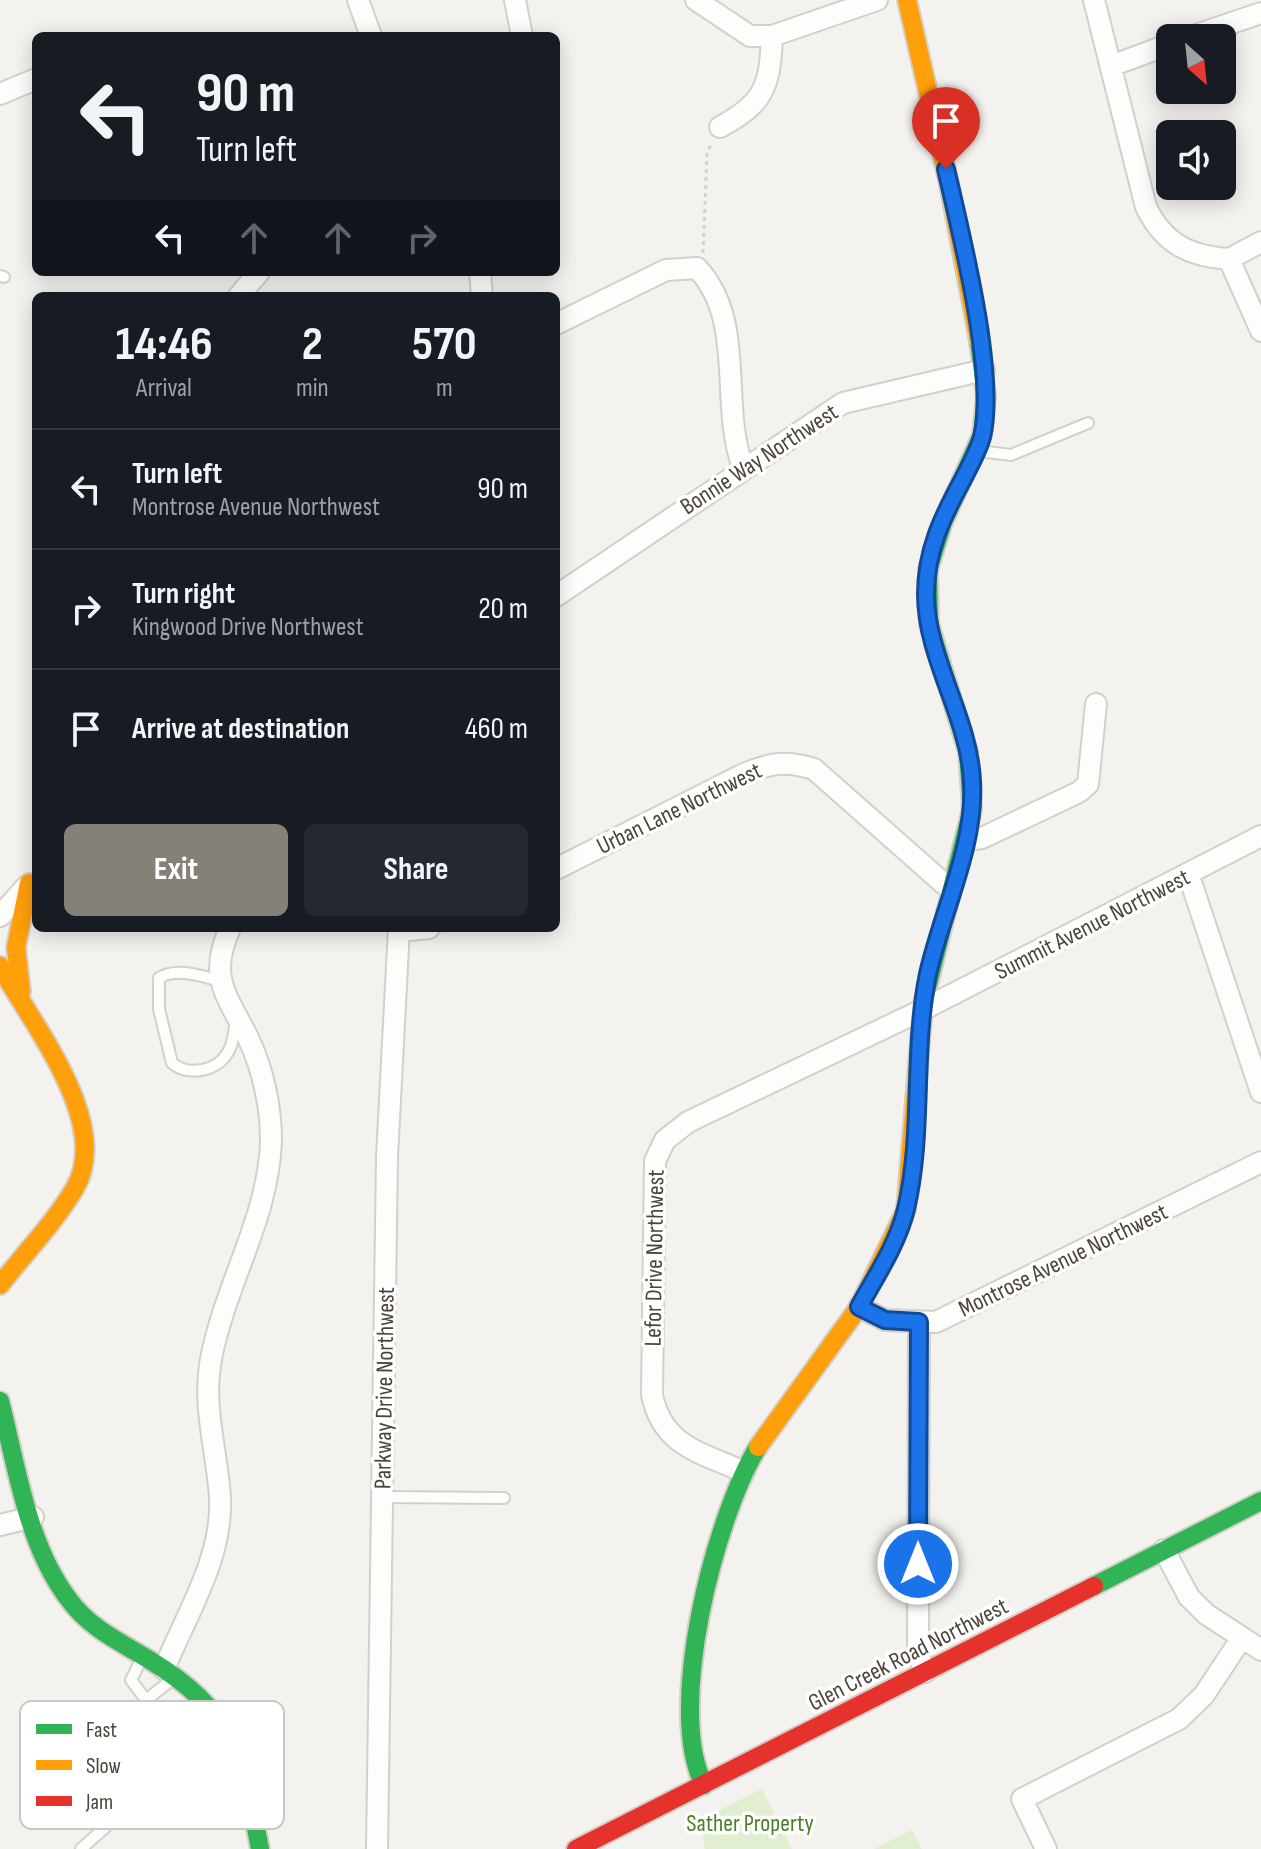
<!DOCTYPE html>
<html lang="en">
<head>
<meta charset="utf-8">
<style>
	body { margin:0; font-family:"Sofia Sans Condensed",sans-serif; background:#242831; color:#f1f3f6; height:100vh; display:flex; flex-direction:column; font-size:30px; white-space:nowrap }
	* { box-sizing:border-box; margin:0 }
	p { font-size:26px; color:#9ea1a6 }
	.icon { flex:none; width:44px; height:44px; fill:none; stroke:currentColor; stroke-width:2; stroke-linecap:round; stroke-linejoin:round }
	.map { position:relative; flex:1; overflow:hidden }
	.side { position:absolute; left:32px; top:292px; width:528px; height:640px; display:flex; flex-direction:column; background:#171b24; border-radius:12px; box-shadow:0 4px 20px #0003 }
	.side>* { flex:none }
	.hud { position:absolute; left:32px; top:32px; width:528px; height:244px; border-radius:12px; box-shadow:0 4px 20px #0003; background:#171b24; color:#f1f3f6; overflow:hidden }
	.needle { width:52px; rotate:153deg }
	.tools { position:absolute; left:1156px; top:24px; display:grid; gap:16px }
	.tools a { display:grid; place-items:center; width:80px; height:80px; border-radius:12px; background:#171b24; box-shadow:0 4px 20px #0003; font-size:40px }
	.pin { position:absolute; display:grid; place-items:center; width:68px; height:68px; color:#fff; margin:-82px -34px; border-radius:50% 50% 50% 0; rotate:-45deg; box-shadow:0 0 8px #0007 }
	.pin .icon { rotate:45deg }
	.me { position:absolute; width:88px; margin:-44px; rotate:0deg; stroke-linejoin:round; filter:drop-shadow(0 0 6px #0008) }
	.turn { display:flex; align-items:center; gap:28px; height:168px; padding:0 32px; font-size:36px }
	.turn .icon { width:104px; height:104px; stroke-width:2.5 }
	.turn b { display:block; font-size:56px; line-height:68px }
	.lanes { display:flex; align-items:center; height:76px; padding:0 32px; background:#0003; justify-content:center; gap:40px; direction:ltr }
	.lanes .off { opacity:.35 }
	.eta { display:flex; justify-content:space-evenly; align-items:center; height:136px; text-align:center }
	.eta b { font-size:48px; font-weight:700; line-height:56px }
	.cta { display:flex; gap:16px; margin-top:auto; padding:16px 32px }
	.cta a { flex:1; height:92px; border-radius:12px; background:#868178; color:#fff; font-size:32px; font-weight:700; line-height:92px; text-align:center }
	.cta a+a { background:#242831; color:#f1f3f6 }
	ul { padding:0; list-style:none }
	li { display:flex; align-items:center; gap:24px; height:120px; padding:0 32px; border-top:2px solid #363941 }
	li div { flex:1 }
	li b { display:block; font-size:30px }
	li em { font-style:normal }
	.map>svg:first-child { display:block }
	.green { fill:#e1eecf }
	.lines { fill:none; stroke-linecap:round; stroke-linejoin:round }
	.lane-casing { stroke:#d2d0cb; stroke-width:14 }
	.street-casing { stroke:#d2d0cb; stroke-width:24 }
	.fast-casing { stroke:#d3cfc5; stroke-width:22 }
	.slow-casing { stroke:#d3cfc5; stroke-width:22 }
	.jam-casing { stroke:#d3cfc5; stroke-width:22 }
	.path { stroke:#d3d2cc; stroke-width:3; stroke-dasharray:4 4; stroke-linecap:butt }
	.lane { stroke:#fdfdfc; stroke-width:10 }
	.street { stroke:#fdfdfc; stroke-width:20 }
	.fast { stroke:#30b455; stroke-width:18 }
	.slow { stroke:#ff9f0a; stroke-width:18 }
	.jam { stroke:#e5322d; stroke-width:18 }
	.route-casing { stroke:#114b97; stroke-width:20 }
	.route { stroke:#1a73e8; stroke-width:14 }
	.labels { text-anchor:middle; stroke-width:7; stroke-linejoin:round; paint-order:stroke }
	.street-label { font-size:24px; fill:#4b4439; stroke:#fff }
	.park-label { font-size:24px; fill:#4a7f2a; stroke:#fff }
	.key { fill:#fff; stroke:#c9c7c4; stroke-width:2 }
	.key-label { font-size:22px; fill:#4b4439 }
</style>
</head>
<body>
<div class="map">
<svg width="1261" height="1849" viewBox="0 0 1261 1849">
	<rect width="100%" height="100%" fill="#f4f2ee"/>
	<path class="green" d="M762,1789L792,1849H705L700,1820Z
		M912,1830L922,1849H874Z"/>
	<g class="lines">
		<defs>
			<path id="lane" d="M0,276L4,277
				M979,451L1011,455L1088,423
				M220,981C201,976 177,967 159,978V1009L172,1063C188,1077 218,1071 228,1052C234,1043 234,1030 236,1020
				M382,1497L504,1498
				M143,1656L131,1680L146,1700L174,1678
				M81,1849L147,1790L223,1732"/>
			<path id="street" d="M358,0L371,36
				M515,0L522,36
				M696,0L750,36H772L877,0
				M1094,0L1146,207C1164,244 1189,256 1229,259
				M1187,38L1261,13
				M1111,66L1170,44
				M0,94L36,79
				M720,127C765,103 770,86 772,36
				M1229,259L1261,331
				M1229,259L1261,242
				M480,272L482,296
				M239,296L259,272
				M556,324L666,270L697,268C747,321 719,404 743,467
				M556,596L843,403L984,370
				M966,840L982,838L1079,792L1088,784L1096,704
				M556,869L744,774C770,763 786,760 814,769L951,890
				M1189,876L1261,1092
				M0,916L25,888
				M399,931L429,928
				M859,1307L885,1320L936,1322L1261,1162
				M919,1322L918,1654L925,1672
				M744,1472C701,1452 663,1447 652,1395L655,1161L665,1140L688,1122L922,1010L1261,836
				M0,1525L33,1517
				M1164,1550L1189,1597L1206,1614L1261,1650
				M164,1669C186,1615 223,1558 220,1498C217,1449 201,1404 212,1354C227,1281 269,1216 271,1140C271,1107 263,1070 249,1040C228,996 207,979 230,928
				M377,1849L387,1157L399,928
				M1046,1849L1022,1799L1179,1719L1204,1695L1241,1639"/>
			<path id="fast" d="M923,1004L972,809L968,752L929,624L928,570L943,522L982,435L986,396L979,341
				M0,1401C17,1467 27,1546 70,1601C90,1628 120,1642 148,1659C234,1711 242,1755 260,1849
				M1094,1586L1261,1501
				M704,1785C665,1710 715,1517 758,1447"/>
			<path id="slow" d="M907,0L949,184L979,341
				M0,966C31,1023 113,1123 75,1188C55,1222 24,1254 0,1285
				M21,992L16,947L29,883
				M758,1447L859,1307L906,1210L923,1004"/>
			<path id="jam" d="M576,1849L1094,1586"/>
		</defs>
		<use href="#lane" class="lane-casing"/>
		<use href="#street" class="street-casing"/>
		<use href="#fast" class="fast-casing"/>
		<use href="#slow" class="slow-casing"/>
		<use href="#jam" class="jam-casing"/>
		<path class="path" d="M703,253L707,154L712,142"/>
		<use href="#lane" class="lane"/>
		<use href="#street" class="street"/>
		<use href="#fast" class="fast"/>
		<use href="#slow" class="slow"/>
		<use href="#jam" class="jam"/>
	</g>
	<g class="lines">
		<defs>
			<path id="route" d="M918,1564L919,1322L885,1320L859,1307C876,1276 898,1243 906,1209C924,1133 912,1051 928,974C942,911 976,846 972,781C969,716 926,659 926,594C926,551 942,518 962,481C969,467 978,452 982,437C997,375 961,234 946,169"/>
		</defs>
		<use href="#route" class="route-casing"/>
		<use href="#route" class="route"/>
	</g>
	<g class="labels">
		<g class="street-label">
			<text transform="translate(759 459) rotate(-33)" y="8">Bonnie Way Northwest</text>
			<text transform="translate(679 808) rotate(-26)" y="8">Urban Lane Northwest</text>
			<text transform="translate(1092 924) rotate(-27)" y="8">Summit Avenue Northwest</text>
			<text transform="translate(654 1258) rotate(-89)" y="8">Lefor Drive Northwest</text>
			<text transform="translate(1063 1260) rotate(-26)" y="8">Montrose Avenue Northwest</text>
			<text transform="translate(384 1388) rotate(-89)" y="8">Parkway Drive Northwest</text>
			<text transform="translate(908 1654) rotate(-27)" y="8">Glen Creek Road Northwest</text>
		</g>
		<g class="park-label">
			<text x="750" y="1831">Sather Property</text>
		</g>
	</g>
	<rect x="20" y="1701" width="264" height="128" rx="12" class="key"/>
	<rect x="36" y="1724" width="36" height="10" fill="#30b455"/>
	<rect x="36" y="1760" width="36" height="10" fill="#ff9f0a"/>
	<rect x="36" y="1796" width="36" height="10" fill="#e5322d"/>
	<g class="key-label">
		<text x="86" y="1737">Fast</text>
		<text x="86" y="1773">Slow</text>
		<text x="86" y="1809">Jam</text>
	</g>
</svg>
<div class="tools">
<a><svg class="needle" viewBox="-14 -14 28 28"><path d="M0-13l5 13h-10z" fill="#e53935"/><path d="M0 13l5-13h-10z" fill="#9ea1a6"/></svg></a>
<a><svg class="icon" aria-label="sound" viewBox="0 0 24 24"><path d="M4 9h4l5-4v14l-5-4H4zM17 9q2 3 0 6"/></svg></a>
</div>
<div class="pin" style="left:946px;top:169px;background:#d93025"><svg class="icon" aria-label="arrive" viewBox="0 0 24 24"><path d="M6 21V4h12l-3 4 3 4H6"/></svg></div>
<svg class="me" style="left:918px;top:1564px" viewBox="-20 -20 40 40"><circle r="17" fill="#1a73e8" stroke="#fff" stroke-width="3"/><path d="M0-11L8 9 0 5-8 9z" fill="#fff"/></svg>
<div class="hud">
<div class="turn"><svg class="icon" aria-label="left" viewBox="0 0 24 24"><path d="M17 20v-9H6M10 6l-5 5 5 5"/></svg><div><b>90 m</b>Turn left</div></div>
<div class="lanes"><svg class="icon" aria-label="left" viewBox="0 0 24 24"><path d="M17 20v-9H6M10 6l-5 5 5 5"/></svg><svg class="icon off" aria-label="ahead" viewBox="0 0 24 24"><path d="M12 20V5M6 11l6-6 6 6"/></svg><svg class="icon off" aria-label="ahead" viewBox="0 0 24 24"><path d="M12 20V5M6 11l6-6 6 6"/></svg><svg class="icon off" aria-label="right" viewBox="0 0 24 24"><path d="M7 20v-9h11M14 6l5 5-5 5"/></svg></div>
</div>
<section class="side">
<div class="eta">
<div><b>14:46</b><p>Arrival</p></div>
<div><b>2</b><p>min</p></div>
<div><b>570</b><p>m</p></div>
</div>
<ul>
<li><svg class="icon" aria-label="left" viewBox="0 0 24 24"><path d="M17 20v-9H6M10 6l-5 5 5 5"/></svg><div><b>Turn left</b><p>Montrose Avenue Northwest</p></div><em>90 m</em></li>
<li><svg class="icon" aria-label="right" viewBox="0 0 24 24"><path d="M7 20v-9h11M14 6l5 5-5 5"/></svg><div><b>Turn right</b><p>Kingwood Drive Northwest</p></div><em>20 m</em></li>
<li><svg class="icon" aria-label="arrive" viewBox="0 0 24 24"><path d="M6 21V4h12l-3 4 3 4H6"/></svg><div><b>Arrive at destination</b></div><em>460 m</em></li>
</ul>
<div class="cta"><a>Exit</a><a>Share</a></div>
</section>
</div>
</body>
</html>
